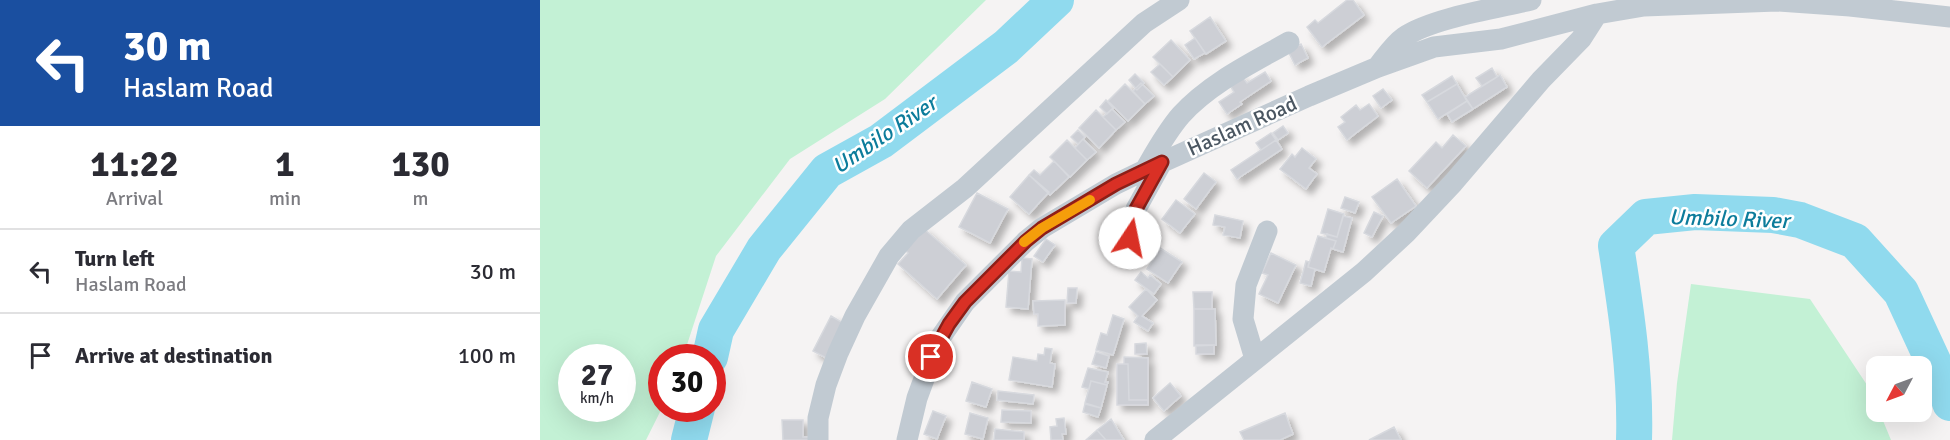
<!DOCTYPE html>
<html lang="en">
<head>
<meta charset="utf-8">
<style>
	body { margin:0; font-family:Signika,sans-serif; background:#f7f7f7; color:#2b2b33; height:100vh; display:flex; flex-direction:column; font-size:22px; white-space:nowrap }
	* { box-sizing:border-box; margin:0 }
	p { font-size:20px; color:#7c7c81 }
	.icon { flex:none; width:33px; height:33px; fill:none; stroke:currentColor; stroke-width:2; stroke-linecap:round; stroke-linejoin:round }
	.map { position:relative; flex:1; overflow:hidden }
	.drawer { display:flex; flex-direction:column; background:#fff; width:540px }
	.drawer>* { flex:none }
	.banner { background:#1a4fa0; color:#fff; overflow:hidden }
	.needle { width:39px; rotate:229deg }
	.controls { position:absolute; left:1326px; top:356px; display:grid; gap:12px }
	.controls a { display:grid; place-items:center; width:66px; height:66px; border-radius:12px; background:#fff; box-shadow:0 6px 24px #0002; font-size:30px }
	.speed { position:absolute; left:18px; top:344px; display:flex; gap:12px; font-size:30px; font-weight:700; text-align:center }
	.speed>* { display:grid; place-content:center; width:78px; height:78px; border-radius:50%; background:#fff; box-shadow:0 6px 24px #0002; line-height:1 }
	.speed small { font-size:15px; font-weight:400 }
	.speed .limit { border:9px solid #d22; background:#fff; color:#111 }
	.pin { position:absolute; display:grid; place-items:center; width:51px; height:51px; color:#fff; margin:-26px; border:3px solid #fff; border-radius:50%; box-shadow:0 2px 6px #0007 }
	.me { position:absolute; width:66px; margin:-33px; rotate:11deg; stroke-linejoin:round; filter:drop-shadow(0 0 4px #0008) }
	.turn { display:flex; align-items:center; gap:21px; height:126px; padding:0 24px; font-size:27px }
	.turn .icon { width:78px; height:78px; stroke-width:2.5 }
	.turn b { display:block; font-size:42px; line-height:51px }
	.eta { display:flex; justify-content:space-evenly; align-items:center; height:102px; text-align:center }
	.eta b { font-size:36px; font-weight:700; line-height:42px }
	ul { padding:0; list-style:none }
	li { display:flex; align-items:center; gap:18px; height:84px; padding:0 24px; border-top:2px solid #e1e1e2 }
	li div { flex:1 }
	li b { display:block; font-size:22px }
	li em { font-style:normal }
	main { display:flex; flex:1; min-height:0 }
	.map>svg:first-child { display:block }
	.green { fill:#c3f1d5; fill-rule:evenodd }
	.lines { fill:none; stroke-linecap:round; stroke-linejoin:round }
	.river { stroke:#90daee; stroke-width:36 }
	.building { fill:#cdcfd5; stroke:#d7d9de; stroke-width:1.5; filter:url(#shadow) }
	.minor { stroke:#c1cad2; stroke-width:21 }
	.route-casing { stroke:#8d1f18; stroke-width:15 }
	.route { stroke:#d93025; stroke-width:10 }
	.slow { stroke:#f59e0b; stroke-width:10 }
	.labels { text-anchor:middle; stroke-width:5; stroke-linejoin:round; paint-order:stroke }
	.street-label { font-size:21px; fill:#4a5661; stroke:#fff }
	.water-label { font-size:22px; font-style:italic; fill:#0c7c9b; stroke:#fff }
</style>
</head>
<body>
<main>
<section class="drawer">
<div class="banner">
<div class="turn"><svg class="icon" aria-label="left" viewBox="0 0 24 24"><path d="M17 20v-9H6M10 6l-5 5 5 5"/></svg><div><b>30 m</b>Haslam Road</div></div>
</div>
<div class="eta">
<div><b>11:22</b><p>Arrival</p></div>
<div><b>1</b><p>min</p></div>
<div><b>130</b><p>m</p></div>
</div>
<ul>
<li><svg class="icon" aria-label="left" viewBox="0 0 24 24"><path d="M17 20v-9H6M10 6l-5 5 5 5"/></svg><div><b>Turn left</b><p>Haslam Road</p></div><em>30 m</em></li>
<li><svg class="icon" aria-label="arrive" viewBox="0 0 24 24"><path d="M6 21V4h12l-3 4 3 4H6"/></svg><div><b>Arrive at destination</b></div><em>100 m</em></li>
</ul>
</section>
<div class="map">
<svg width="1410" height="440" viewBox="0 0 1410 440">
	<defs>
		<filter id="shadow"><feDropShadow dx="5.5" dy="5.5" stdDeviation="3" flood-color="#0004"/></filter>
	</defs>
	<rect width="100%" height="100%" fill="#f5f3f3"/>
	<path class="green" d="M0,0H446L345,99L250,159L176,256L143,357H122V408L106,440H0ZM32,357H82V408H32Z
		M1151,284L1270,299L1331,391L1336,404V411H1339L1351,440H1132L1137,383Z"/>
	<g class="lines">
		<path class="river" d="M170,357L176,330L224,249L287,171L341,141L466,47L516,0
			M149,440L157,408
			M1094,440C1096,375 1086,309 1076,246L1106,217L1155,212L1233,215L1260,220L1315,241L1361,292L1405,387L1410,403"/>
	</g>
	<path class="building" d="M807,0H813L824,15L782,47L767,27L775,20L778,23Z
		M670,17L686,41L666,54L650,31Z
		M655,38L665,53L654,59L645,45Z
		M631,40L650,60L633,77L613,57Z
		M761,44L768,58L755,65L748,51Z
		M620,64L633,77L624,85L611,72Z
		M952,68L957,77L942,86L936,78Z
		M725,72L731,81L700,102L702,104L687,114L679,102L694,92L689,84L701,75L707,83Z
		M595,74L604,83L597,90L589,80Z
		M960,75L967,87L933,109L925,97Z
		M912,76L917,84L887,102L882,95Z
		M601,83L614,96L605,104L593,91Z
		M585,84L605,104L588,121L568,101Z
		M917,84L927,101L898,119L887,102Z
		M843,89L852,100L841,108L833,96Z
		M566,100L573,108L567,114L560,107Z
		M927,101L933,109L912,122L907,114Z
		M829,104L838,116L807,140L798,127L805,122L801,117L816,105L820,110Z
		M572,109L585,122L576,130L563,117Z
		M556,110L576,130L559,148L539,128Z
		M743,126L748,133L738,140L733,133Z
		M538,130L545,137L538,144L531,137Z
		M731,133L736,140L721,150L716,143Z
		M913,135L926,146L887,188L869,171L896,142L902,148Z
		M543,139L556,152L547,160L535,148Z
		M527,140L547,160L530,177L510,157Z
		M736,140L742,149L697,179L691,170Z
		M762,148L776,159L769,168L777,174L766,189L740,169L752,154L755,157Z
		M514,161L529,177L510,195L489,175L494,170L500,175Z
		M664,173L676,182L656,209L644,199Z
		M489,175L509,192L489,214L470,197Z
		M857,179L876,206L851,223L832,197Z
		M437,193L468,209L450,243L419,227Z
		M805,197L819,202L815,213L801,208Z
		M636,200L655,214L640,233L622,219Z
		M788,209L804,214L797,237L781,233Z
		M834,212L843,216L832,237L824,233Z
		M675,215L703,221L700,238L683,235L685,227L673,225Z
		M803,216L812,218L803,252L793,249L796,241L786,238L787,234L797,237Z
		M383,228L426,265L397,299L358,264L368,253L364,249Z
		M778,236L796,241L793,249L791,248L784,272L768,267Z
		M506,239L515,245L503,262L494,256Z
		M620,248L642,262L628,283L607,269Z
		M731,253L756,265L738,303L719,294L728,275L722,273Z
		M482,258L492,259L488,309L466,307L469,271L481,272Z
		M766,261L769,262L768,267L775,269L771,286L760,283Z
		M601,272L608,278L610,275L621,284L614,294L595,280Z
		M528,288H537L536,303H527Z
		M606,289L617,300L602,316L613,323L608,331L594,322L598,316L589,307Z
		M653,292H672V309H654Z
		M525,300V325L498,326V314H494L493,301Z
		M654,309H675L676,345L654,346Z
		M573,315L584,319L573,355L556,350L561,333L567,335Z
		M291,316L305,324L288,359L273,351Z
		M606,343L607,354H595V344Z
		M656,345H674V354H656Z
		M505,348L512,349L510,363L515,364L512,387L469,380L473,357L497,361L498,354L504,355Z
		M556,352L569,356L566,368L552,364Z
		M584,357L608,358V400H589L588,364H584Z
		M577,364H588L589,400H608V405H577Z
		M548,368L568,372L565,382H568L567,385L551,381L549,389L542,387Z
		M551,381L567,385L561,408L545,403Z
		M432,382L452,389L446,407L426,401Z
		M630,383L641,396L624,411L613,398Z
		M458,391L494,395L493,404L457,400Z
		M545,404L561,408L558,417L543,412Z
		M462,410L491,411V423L461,422Z
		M393,411L406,416L397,439L384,434Z
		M430,413L448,418L443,439L425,434Z
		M745,413L753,434L740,440H704L700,432Z
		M524,418L526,434H522L523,440H511L510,427L517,426L516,419Z
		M571,419L584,440H566L557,430Z
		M242,420H263V437H270V440H243Z
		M854,427L861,440H829Z
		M455,429L484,432V440H454Z
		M557,430L566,440H546Z"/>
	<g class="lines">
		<path class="minor" d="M839,65C846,56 854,44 864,37C892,18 957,8 991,0
			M605,170C616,151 627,131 641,115C670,83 712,63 749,42
			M590,238L596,209L622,162
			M715,359L703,319L706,285L727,231
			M278,440V418L286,385L298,353L315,316L349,256L371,230L425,188L604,23L639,0
			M367,440L377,398L398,341L425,302L486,241L502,228L576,184L605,170L769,96L838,67L894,47L961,39L1057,14L1104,6L1237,1L1310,6L1410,17
			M615,440L824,272L866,233L913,183L1001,80L1041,39L1057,14"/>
	</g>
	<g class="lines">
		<defs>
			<path id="route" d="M391,357L409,324L425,302L486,241L502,228L576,184L622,162L596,209L590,238"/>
		</defs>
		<use href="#route" class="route-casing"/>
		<use href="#route" class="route"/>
		<path class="slow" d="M484,242L502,228L550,200"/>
	</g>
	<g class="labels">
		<g class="street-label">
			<text transform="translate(702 126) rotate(-24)" y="7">Haslam Road</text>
		</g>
		<g class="water-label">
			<text transform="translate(344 134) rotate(-34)" y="8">Umbilo River</text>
			<text transform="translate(1189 218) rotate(2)" y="8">Umbilo River</text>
		</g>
	</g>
</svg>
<div class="controls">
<a><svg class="needle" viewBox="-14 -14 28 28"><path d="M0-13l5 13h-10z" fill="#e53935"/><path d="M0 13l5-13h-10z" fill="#7c7c81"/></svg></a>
</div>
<div class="speed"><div>27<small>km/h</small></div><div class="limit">30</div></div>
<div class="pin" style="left:391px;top:357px;background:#d93025"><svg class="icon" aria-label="arrive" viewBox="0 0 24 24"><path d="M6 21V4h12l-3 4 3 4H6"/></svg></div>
<svg class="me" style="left:590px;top:238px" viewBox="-20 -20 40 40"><circle r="19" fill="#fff"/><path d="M0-13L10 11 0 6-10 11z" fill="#d93025"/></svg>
</div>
</main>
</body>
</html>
